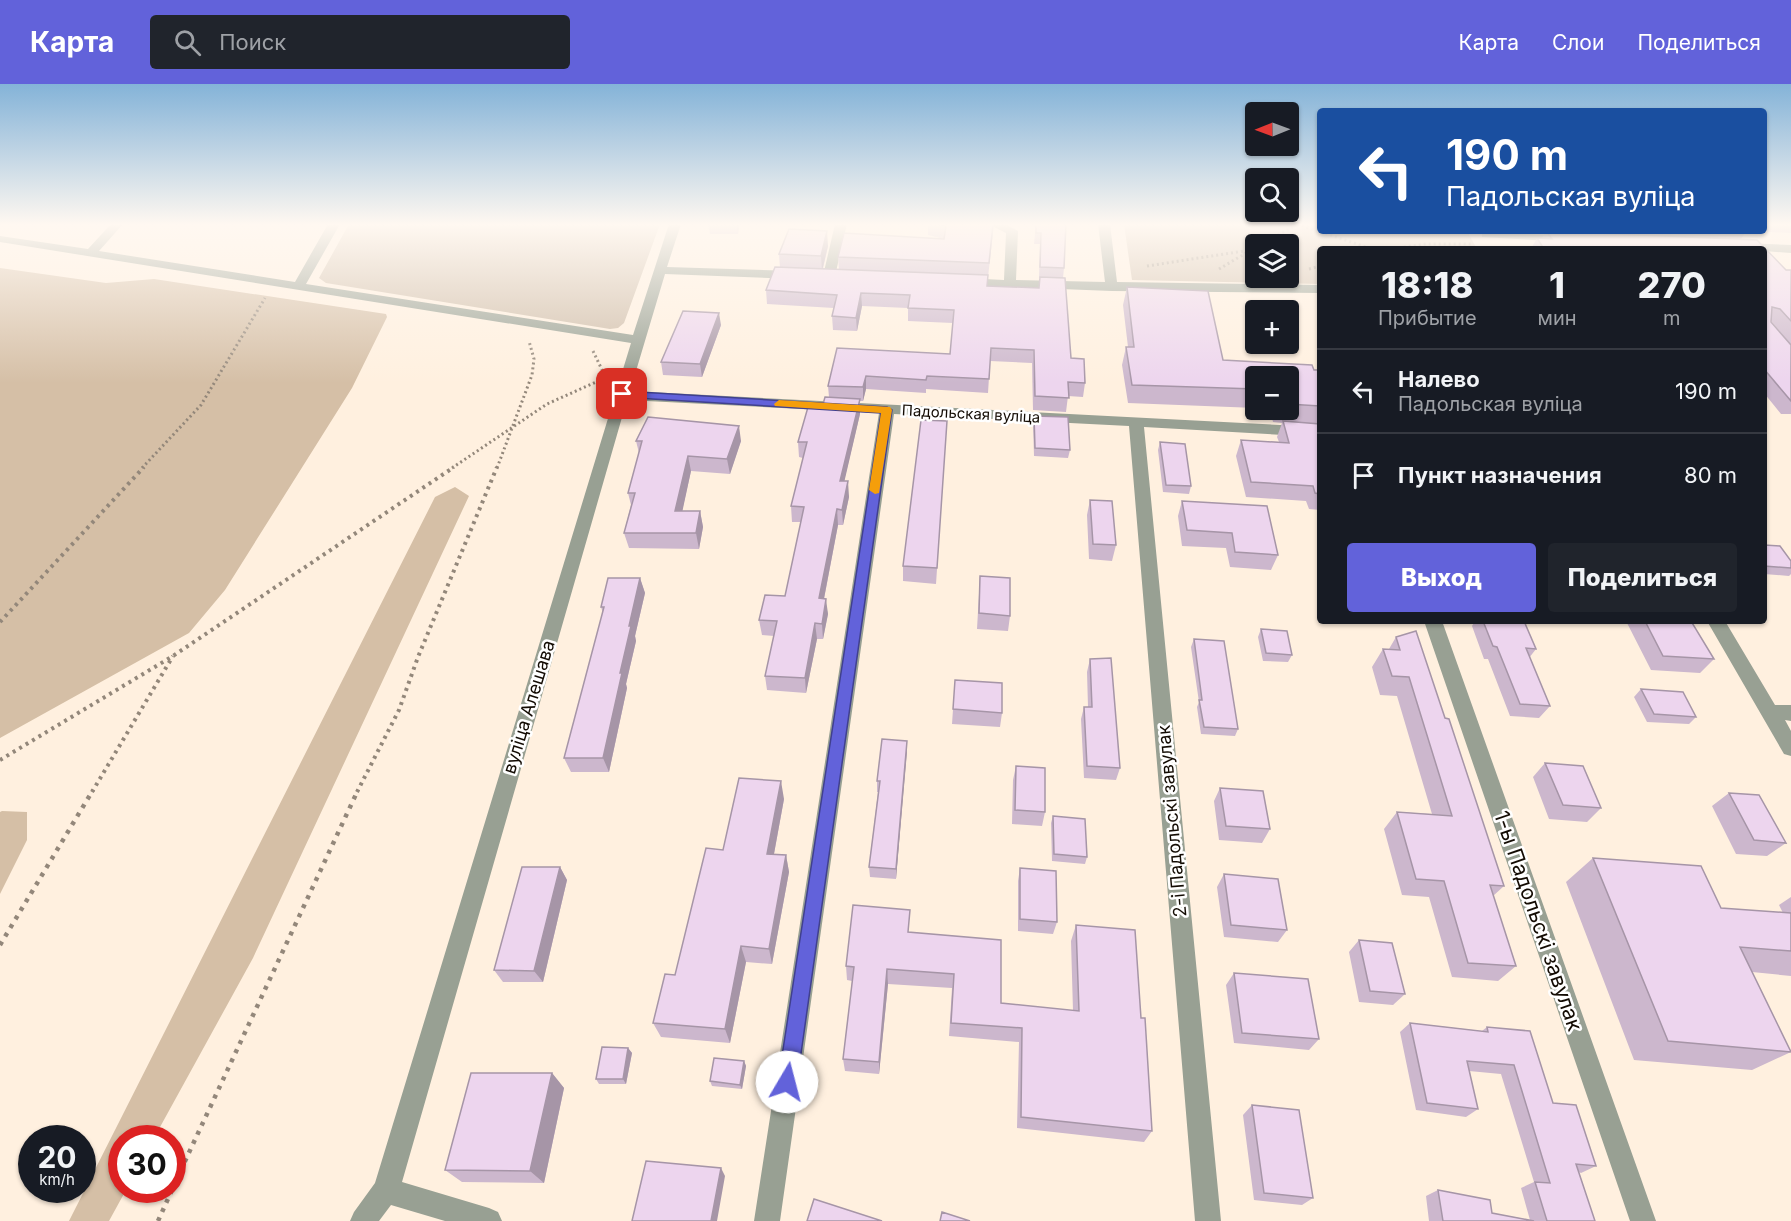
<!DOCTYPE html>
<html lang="ru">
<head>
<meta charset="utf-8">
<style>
	body { margin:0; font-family:Inter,sans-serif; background:#20242c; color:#f1f3f6; height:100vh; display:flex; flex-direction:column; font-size:22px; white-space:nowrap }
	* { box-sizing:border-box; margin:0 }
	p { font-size:20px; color:#9ea1a6 }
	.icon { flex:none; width:33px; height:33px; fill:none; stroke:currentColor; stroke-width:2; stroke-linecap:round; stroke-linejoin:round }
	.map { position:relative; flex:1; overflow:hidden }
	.drawer { position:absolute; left:1317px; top:162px; width:450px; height:378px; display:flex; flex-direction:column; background:#171b24; border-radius:6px; box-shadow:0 2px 4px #0004 }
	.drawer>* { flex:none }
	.guide { position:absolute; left:1317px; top:24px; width:450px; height:126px; border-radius:6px; box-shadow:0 2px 4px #0004; background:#1a4fa0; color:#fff; overflow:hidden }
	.needle { width:39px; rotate:269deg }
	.tools { position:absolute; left:1245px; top:18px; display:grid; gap:12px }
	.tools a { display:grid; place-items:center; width:54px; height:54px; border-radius:6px; background:#171b24; box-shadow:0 2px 4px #0004; font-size:30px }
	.speed { position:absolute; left:18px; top:1041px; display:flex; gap:12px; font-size:30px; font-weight:700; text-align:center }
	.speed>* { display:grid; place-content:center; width:78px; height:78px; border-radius:50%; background:#171b24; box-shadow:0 2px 4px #0004; line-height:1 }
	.speed small { font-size:15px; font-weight:400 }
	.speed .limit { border:9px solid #d22; background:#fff; color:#111 }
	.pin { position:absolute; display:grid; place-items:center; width:51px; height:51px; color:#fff; margin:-26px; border-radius:12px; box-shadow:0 3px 9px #0006 }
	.me { position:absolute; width:66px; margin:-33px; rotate:8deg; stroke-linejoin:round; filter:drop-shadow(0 0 4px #0008) }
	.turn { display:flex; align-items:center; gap:21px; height:126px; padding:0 30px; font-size:27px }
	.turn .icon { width:78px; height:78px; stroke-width:2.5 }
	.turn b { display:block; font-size:42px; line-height:51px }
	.eta { display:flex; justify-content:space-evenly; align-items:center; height:102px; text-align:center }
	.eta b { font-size:36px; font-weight:800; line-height:42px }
	.action { display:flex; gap:12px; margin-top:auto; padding:12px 30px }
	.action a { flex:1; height:69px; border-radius:6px; background:#6262da; color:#fff; font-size:24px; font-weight:800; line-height:69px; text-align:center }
	.action a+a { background:#20242c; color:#f1f3f6 }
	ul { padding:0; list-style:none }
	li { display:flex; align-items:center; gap:18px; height:84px; padding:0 30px; border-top:2px solid #363941 }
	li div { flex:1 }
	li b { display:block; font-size:22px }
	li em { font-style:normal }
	header { display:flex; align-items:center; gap:36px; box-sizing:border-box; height:84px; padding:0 30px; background:#6262da; color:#fff }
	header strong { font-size:28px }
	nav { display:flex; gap:33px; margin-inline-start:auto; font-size:21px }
	.search { width:420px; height:54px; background:#20242c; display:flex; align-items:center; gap:15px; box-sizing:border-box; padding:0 21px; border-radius:6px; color:#9ea1a6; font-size:22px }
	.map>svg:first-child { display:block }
	.green { fill:#cfbda9; fill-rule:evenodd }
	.forest { fill:#d5bfa6 }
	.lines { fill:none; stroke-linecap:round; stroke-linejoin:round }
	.path-far2 { stroke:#93877a; stroke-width:3; stroke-dasharray:2 3; stroke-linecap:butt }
	.path-far1 { stroke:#93877a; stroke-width:4; stroke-dasharray:3 4.5; stroke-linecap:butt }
	.path { stroke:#93877a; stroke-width:4.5; stroke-dasharray:4 6; stroke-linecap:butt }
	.minor { fill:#98a093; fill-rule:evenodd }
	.wall { fill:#ccb7cd }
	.shaded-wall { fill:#a695a7 }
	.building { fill:#edd5ee; stroke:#a695a7; stroke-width:1.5 }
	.route { fill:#6262da; stroke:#40408e; stroke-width:1.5 }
	.slow { fill:#f59e0b }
	.labels { text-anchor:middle; stroke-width:5; stroke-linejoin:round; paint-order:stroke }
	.far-street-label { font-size:15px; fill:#130b03; stroke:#fff }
	.street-label { font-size:18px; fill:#130b03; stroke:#fff }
	.near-street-label { font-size:21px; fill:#130b03; stroke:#fff }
</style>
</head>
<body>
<header>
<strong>Карта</strong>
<div class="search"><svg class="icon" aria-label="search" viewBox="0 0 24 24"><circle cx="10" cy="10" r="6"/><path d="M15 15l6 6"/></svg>Поиск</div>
<nav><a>Карта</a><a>Слои</a><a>Поделиться</a></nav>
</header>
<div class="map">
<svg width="1791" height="1137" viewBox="0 0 1791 1137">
	<rect width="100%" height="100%" fill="#fff0df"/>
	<path class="green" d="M349,140H660L624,239L618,244L610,245L326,199L319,194Z
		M1124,140H1320V147H1467L1477,165H1320V200L1132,196ZM1256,160H1288V194H1256Z"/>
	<path class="forest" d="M0,184L106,199L154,195L386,230L387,233L352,304L225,506L189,549L0,654Z
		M455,403L469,412L253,874L154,1054H122V1106H126L109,1137H69L435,413Z
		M2,727L27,728V756L0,810V728Z"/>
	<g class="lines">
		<path class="path-far2" d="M1297,140L1372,165
			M1260,160L1299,140
			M1389,165L1426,160H1471
			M1147,182L1250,166
			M1219,185L1256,163
			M1309,185L1320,182
			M593,267L605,292
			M142,384L201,321L265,214
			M452,384L547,320L605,294
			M497,384L532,291L534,275L529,257"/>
		<path class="path-far1" d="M0,538L144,383
			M0,676L173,572L454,383
			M92,708L173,572
			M357,708L399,626L418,573L497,383"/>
		<path class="path" d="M0,861L93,706
			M172,1105L358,706
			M158,1137L172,1106"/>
		<path class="minor" d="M111,140H123L99,167L295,198L328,140H340L306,200L633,251L669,140H681L667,183L796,187L802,191L796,195L665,190L630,307L1320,343V353L1144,343L1221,1137H1195L1129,342L894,330L780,1137H754L879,329L627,316L402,1098L489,1124L498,1128L502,1137H445L391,1121L379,1137H350L354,1128L375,1099L631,259L0,158V152L88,165Z
			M835,140H847L835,192L829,196L823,192Z
			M978,140H1005L1018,147L1016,196L1105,198L1098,140H1110L1117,198L1320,201V209L1112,207L961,201L959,198L965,194L1004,196L1006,149L994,143L980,142Z
			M1486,148L1567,152L1573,155L1567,158L1482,153V149Z
			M1742,159L1791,161V169L1738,165V161Z
			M1424,537H1442L1656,1137H1630Z
			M1707,537H1725L1775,621H1791V637L1785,636L1791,647V672L1784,670Z"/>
	</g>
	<path class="wall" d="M708,140H739L738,150H710Z
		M928,140H994L987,202L1039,204L1040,194H1039L1040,160H1034L1036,140H1066L1064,184L1063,194L1071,274L1085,299L1083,313L1068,312L1066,328L1033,326L1032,279L990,277L988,309L926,305V309L866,305L863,317H860V330L844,397L849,413L843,441H838L824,515L828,530L823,555H817L806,609L767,606L765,592L774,552L762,551L759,536L785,512L801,438H792L791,422L803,374L799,373L798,358L829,313L828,302L950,270L953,239L908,237V224L862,222L857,247L833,246L832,232L834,224L767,220L766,206L780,184L779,170L828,162L823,185L839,186L838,173L944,155L928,151Z
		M1764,140H1791V149L1753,147H1764Z
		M1533,147H1743L1745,149L1741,155L1757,156L1786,186H1791V261L1771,237V238L1791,261V330H1781L1764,309V165H1531L1537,154H1542L1545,148Z
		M1127,203L1223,276L1320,286V337L1319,339L1320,340V426L1309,425L1306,417L1246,413L1236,372L1241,356L1279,358L1277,353L1282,339L1273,338L1270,326H1288V292H1256V324L1128,319L1122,281L1126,263H1128L1123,221Z
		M721,241L702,293L663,291L661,278Z
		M1034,332L1070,366L1068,374L1034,372L1033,339Z
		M947,337L936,500L903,497V482Z
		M636,357H741L730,390L691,387L682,427H700L703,443L699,465L629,464L624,449L631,421L628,409L639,369Z
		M1160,358L1191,402L1189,410L1163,408L1158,366Z
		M1090,416L1116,461L1112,477L1089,475L1087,431Z
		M1182,417L1278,471L1271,486L1230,483L1226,464L1182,462L1178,432Z
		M1764,461L1791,477V490L1789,492L1764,490Z
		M980,492L1010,532L1008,547L977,545Z
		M640,494L645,509L635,552L636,557L626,600L627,604L609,688H571L564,674L603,529L601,523Z
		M1475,537H1524L1536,565L1529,574L1550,622L1539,634L1510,632L1488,575H1484L1472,542Z
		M1626,537H1691L1714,575L1700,589L1651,586Z
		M1261,545L1292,571L1288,578L1263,577L1258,553Z
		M1396,553L1445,634L1504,802L1493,812L1516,882L1498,897L1452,893L1429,813L1402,811L1384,745L1397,728L1432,730L1397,612L1380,611L1372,583L1383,565H1389Z
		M1194,555L1238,645L1235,652L1201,650L1197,623L1199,618L1191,563Z
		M1090,575L1120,684L1116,696L1084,694L1081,635L1084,623H1088L1087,588Z
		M955,596L1002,629L1000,643L952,640Z
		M1641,605L1696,633L1689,640L1647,638L1634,613Z
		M907,657L896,795L870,793L869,783L878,708H877V697Z
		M1545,679L1601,724L1587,738L1549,735L1533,693Z
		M1016,682L1045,728L1042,742L1012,740L1013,696Z
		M1220,704L1270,745L1262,759L1219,756L1214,717Z
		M1729,709L1786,759L1767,772L1736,770L1712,722Z
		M784,715L774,770L786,771L789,788L772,880L746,878L730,959L661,953L653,939L675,891L723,766Z
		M1053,732L1087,773L1085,780L1052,777L1051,739Z
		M1593,774L1721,824L1783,829L1779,821L1791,813V892L1752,888L1791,968L1752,986L1634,976L1566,798Z
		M560,783L567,796L543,898H503L494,886Z
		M1020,784L1057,838L1053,850L1018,847V797Z
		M1224,790L1287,846L1278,858L1224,853L1217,803Z
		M1076,841L1141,934L1152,1047L1144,1058L1017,1044L1019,958L949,952L952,904L888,900L879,990L845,987L843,975L852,897L847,896L846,882L909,849L1001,919L1073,927L1071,857Z
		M1359,856L1405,910L1393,921L1359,918L1349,868Z
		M1234,889L1319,955L1309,966L1234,959L1226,901Z
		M1410,939L1482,947L1487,943L1553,1019L1596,1082L1581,1089L1579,1088L1595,1137H1429L1426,1112L1438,1106L1492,1129L1530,1136L1521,1104L1534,1098L1501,990L1469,987L1478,1025L1466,1033L1416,1026L1400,948Z
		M628,964L632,969L626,1000H599L596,995Z
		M744,977L746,982L742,1005L712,1002L710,997Z
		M552,989L564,1004L544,1099L462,1098L445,1086Z
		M1252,1021L1313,1114L1302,1121L1254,1116L1243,1031Z"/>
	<path class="shaded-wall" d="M737,140H739L738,150Z
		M827,147L828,162L822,187L821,172Z
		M861,209L862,222L857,247L856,234Z
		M719,229L721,241L702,293L700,280Z
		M866,292V305L863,317V303Z
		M860,315V330L841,412L840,397Z
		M739,342L741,357L730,390L727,375Z
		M688,372L691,387L679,443L675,427Z
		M848,397L849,413L843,441L842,426Z
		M837,425L838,441L821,530L819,514Z
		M700,427L703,443L699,465L696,449Z
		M640,494L645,509L635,552L636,557L626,600L627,604L609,688L603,674L629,542Z
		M826,515L828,530L823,555L822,540Z
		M815,539L817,555L806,609L805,594Z
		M907,657V668L896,795V785Z
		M781,697L784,715L771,786L767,770Z
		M786,771L789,788L772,880L769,865Z
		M560,783L567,796L543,898L534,887Z
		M741,862L746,878L730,959L725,945Z
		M887,885L888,900L879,990V978Z
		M628,964L632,969L626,1000L623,995Z
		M744,977L746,982L742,1005L740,1001Z
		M552,989L564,1004L544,1099L530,1087Z
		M721,1084L725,1092L717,1137H711Z"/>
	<path class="building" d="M938,140H993L989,179L838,173L844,149L944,155L946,142Z
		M1036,140H1066L1064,184L1040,183L1041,149H1036Z
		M789,145L827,147L821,172L779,170Z
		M1546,147L1757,156L1786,186H1791V237L1780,225L1772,223L1771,238L1791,261V317L1764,285V165H1544L1537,154L1552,155Z
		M1707,147H1743L1745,149Z
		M775,183L988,191L987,202L1039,204L1040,193L1065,194L1071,274L1084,275L1085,299L1068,298L1069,314L1035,312L1034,266L991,264L989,295L927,292L926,296L866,292L863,303L828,302L837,264L950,270L954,226L908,224L910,211L861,209L856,234L832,232L837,211L766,206Z
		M1127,203L1208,207L1223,276L1312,281L1314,286H1320V322L1288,320V292H1256V305L1132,301L1126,263H1134Z
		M683,227L719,229L700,280L661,278Z
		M825,313L860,315L840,397H848L842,426L837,425L819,514L826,515L822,540L815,539L805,594L765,592L777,537L759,536L765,511L785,512L804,423L791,422L807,358H798L808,323L822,324Z
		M1034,332L1068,333L1070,366L1035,364Z
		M648,333L739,342L727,375L688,372L675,427H700L696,449H624L635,409H628L642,357H636Z
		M921,336L947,337L937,484L903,482Z
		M1283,337L1320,340V410L1315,409L1313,402L1251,398L1241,356L1289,359Z
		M1160,358L1185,360L1191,402L1166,401Z
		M1090,416L1112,417L1116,461L1093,460Z
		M1182,417L1267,422L1278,471L1235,468L1232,449L1187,446Z
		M1764,461L1780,462L1791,477V484L1764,482Z
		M980,492L1010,494V532L979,529Z
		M608,494H640L629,542H631L620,589H622L603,674H564L604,523H601Z
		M1483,537H1524L1536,565L1526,564L1550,622L1520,620L1497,563L1493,562Z
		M1645,537H1691L1714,575L1663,572Z
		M1261,545L1287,547L1292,571L1266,569Z
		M1416,547L1445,634L1449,635L1504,802L1490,801L1516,882L1468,879L1444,797L1416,795L1397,728L1452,732L1409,593L1392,592L1383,565L1400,566L1396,553Z
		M1194,555L1224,557L1238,645L1204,643L1199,616H1202Z
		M1111,574L1120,684L1087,682L1084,623H1092L1090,575Z
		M955,596L1002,599V629L953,625Z
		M1641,605L1683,608L1696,633L1654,630Z
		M882,655L907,657L896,785L869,783L880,697H877Z
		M1545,679L1583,682L1601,724L1563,721Z
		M1016,682L1045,684V728L1015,726Z
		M739,694L781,697L767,770L786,771L769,865L741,862L725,945L653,939L665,890L675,891L706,764L723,766Z
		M1220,704L1263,707L1270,745L1226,742Z
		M1729,709L1759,711L1786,759L1754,756Z
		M1053,732L1085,735L1087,773L1054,770Z
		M1593,774L1701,782L1721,824L1791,829V867L1740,863L1791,968L1668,957Z
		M522,783H560L534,887L494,886Z
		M1020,784L1056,787L1057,838L1020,835Z
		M1224,790L1278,795L1287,846L1231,841Z
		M853,821L910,826L908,848L1001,856V919L1079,927L1076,841L1135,846L1141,934H1145L1152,1047L1021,1033L1022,944L951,939L954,890L887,885L879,978L843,975L854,883L846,882Z
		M1359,856L1392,859L1405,910L1370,907Z
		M1234,889L1308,895L1319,955L1242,949Z
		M1410,939L1488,948L1487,943L1530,947L1553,1019L1576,1021L1596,1082L1576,1080L1595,1137H1547L1535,1098L1550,1099L1514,981L1467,977L1478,1025L1427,1019Z
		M602,963L628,964L623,995H596Z
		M714,974L744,977L740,1001L710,997Z
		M471,989H552L530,1087L445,1086Z
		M1252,1021L1299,1026L1313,1114L1264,1109Z
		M646,1077L721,1084L711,1137H632Z
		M1438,1106L1490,1116L1492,1129L1534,1137H1443Z
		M814,1115L882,1137H807Z
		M942,1128L970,1137H940Z"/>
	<linearGradient id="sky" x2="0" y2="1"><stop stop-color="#84b3d8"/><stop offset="0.47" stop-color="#fff8f1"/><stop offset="1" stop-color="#fff8f1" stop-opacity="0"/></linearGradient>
	<rect width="1791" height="299" fill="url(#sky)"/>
	<path class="route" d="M622,307L887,323L892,326L797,998L794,1005L787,1007L781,1005L778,998L881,329L619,313V308Z"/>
	<path class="slow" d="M779,316L890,323L892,326L879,409L875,410L869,406L881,329L775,322L774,320Z"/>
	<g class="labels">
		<g class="far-street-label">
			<text transform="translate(971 330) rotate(3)" y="5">Падольская вуліца</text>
		</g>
		<g class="street-label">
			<text transform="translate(529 623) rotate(-73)" y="6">вуліца Алешава</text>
			<text transform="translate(1172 737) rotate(-95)" y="6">2-і Падольскі завулак</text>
		</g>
		<g class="near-street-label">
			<text transform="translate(1538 837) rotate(71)" y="7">1-ы Падольскі завулак</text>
		</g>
	</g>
</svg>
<div class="tools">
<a><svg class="needle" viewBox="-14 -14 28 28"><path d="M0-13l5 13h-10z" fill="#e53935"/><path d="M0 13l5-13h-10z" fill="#9ea1a6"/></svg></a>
<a><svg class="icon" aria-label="search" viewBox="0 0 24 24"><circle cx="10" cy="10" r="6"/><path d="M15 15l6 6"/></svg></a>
<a><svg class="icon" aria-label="layers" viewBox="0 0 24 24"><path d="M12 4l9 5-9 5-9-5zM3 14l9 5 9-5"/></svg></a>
<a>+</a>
<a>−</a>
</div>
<div class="speed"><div>20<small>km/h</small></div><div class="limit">30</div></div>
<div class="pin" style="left:622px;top:310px;background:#d93025"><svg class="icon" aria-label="arrive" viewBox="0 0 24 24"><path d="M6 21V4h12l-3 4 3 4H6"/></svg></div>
<svg class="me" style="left:787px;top:998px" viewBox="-20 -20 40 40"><circle r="19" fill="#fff"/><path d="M0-13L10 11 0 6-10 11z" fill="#6262da"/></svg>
<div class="guide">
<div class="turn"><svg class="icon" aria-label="left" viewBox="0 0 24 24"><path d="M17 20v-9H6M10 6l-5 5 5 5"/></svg><div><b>190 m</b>Падольская вуліца</div></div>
</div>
<section class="drawer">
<div class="eta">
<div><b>18:18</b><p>Прибытие</p></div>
<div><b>1</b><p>мин</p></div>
<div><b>270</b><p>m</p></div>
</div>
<ul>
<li><svg class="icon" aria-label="left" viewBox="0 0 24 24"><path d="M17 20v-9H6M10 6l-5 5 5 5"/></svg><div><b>Налево</b><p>Падольская вуліца</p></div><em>190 m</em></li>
<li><svg class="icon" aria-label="arrive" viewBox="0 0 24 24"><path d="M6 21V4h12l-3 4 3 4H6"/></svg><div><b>Пункт назначения</b></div><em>80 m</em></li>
</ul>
<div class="action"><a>Выход</a><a>Поделиться</a></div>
</section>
</div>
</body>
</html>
